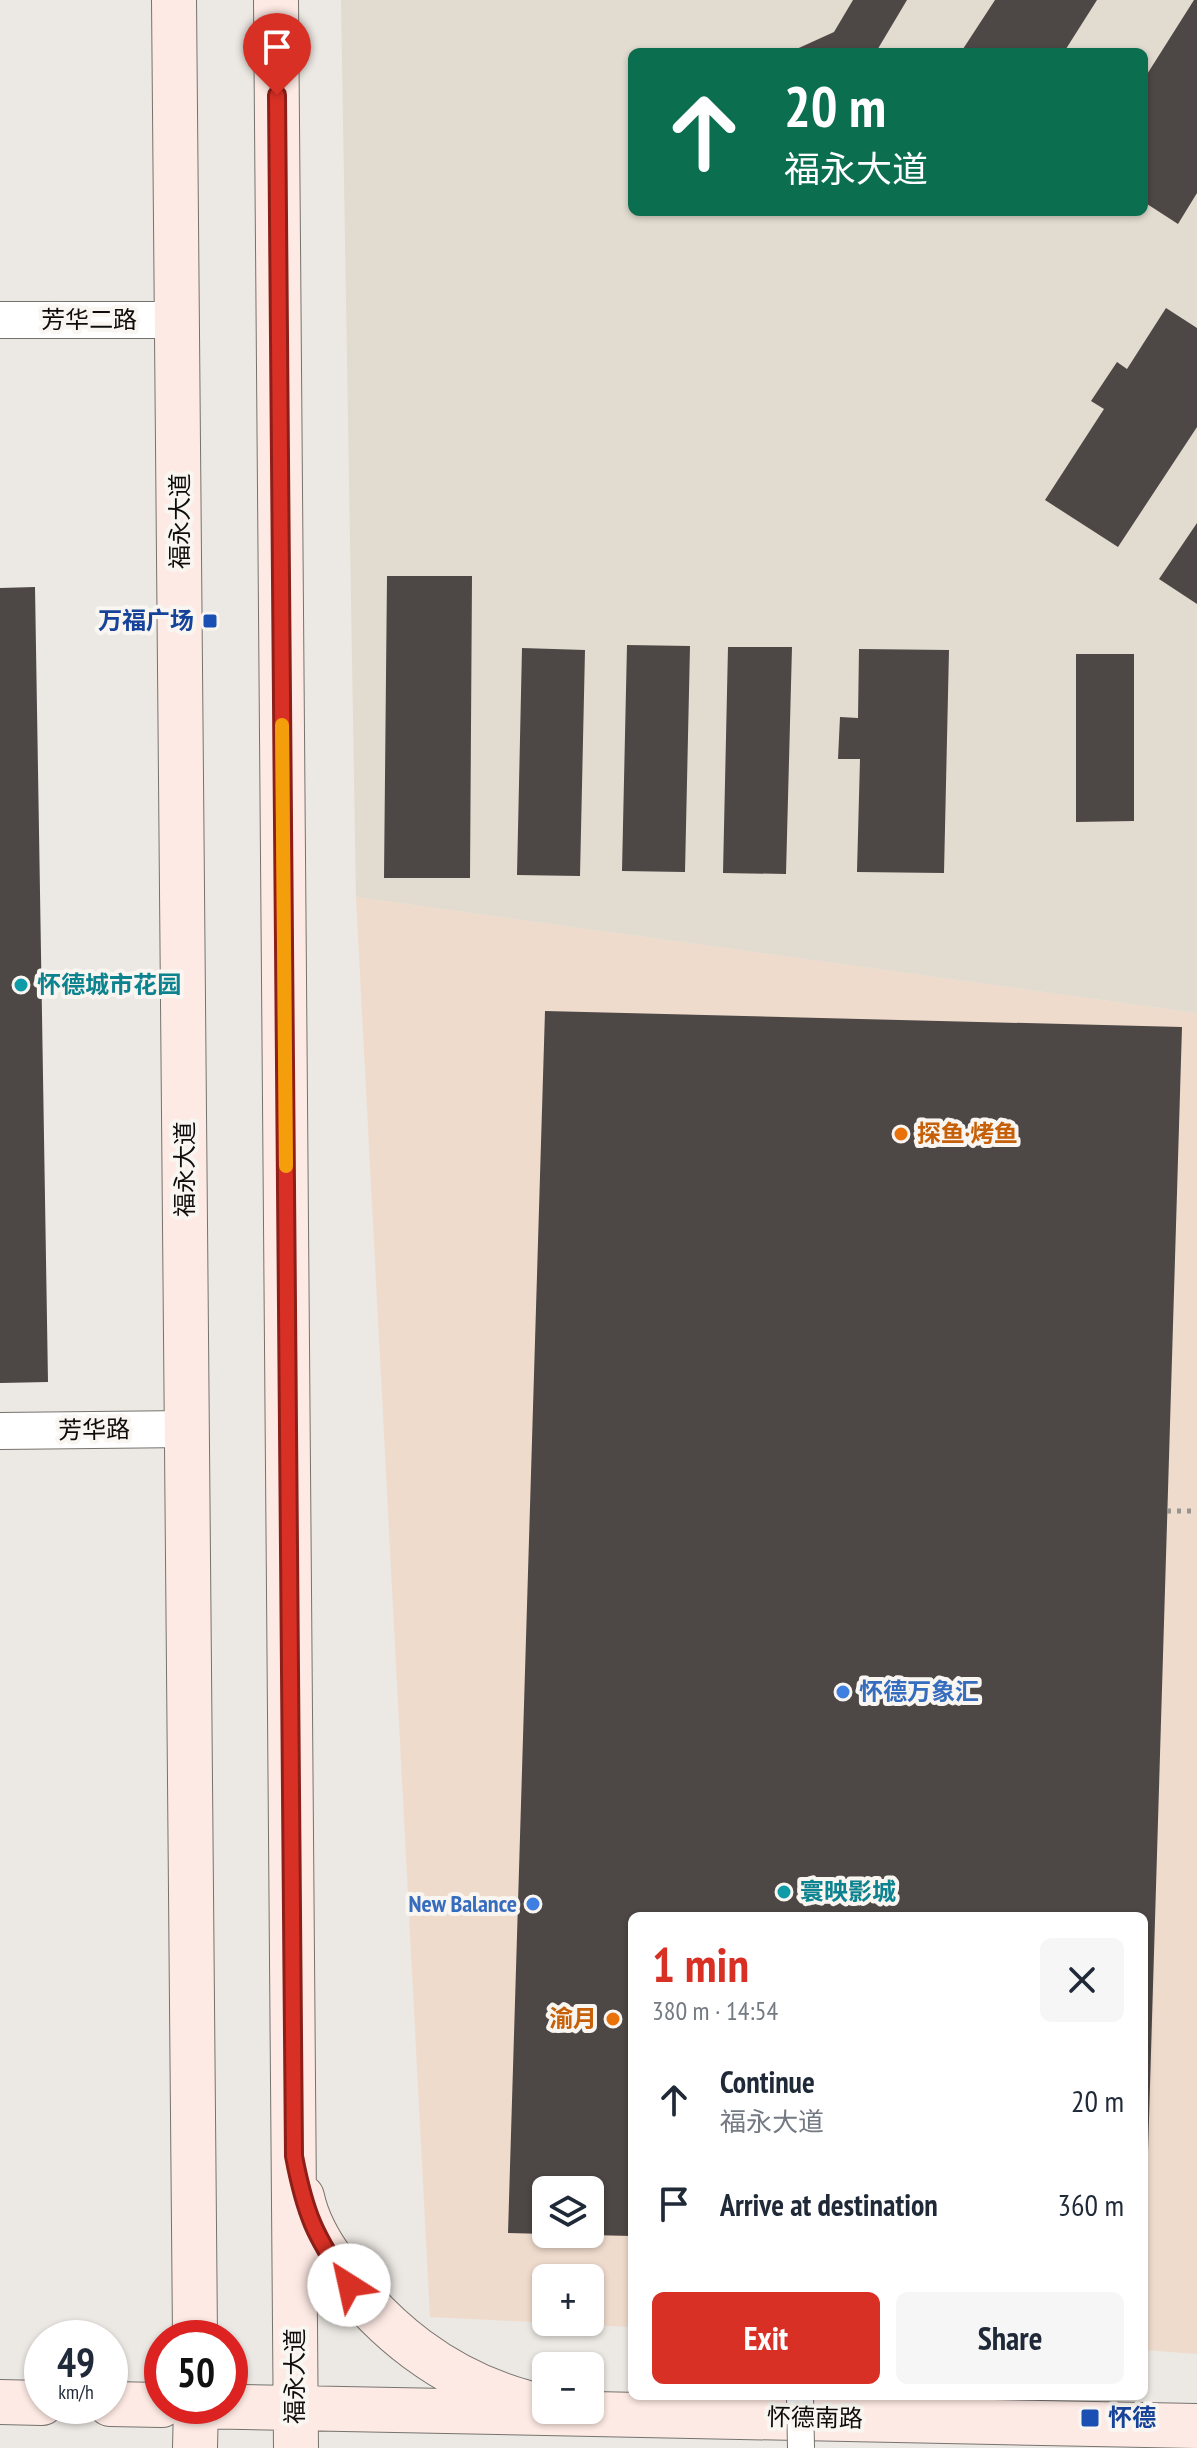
<!DOCTYPE html>
<html lang="en">
<head>
<meta charset="utf-8">
<style>
	body { margin:0; font-family:"PT Sans Narrow","Noto Sans SC",sans-serif; background:#f6f6f7; color:#1f2937; height:100vh; display:flex; flex-direction:column; font-size:30px; white-space:nowrap }
	* { box-sizing:border-box; margin:0 }
	p { font-size:26px; color:#747a83 }
	.icon { flex:none; width:44px; height:44px; fill:none; stroke:currentColor; stroke-width:2; stroke-linecap:round; stroke-linejoin:round }
	.map { position:relative; flex:1; overflow:hidden }
	.drawer { position:absolute; left:628px; top:1912px; width:520px; height:488px; display:flex; flex-direction:column; background:#fff; border-radius:12px; box-shadow:0 2px 6px #0004 }
	.drawer>* { flex:none }
	.guide { position:absolute; left:628px; top:48px; width:520px; height:168px; border-radius:12px; box-shadow:0 2px 6px #0004; background:#0b6e4f; color:#fff; overflow:hidden }
	.tools { position:absolute; left:532px; top:2176px; display:grid; gap:16px }
	.tools a { display:grid; place-items:center; width:72px; height:72px; border-radius:12px; background:#fff; box-shadow:0 2px 6px #0004; font-size:40px }
	.speed { position:absolute; left:24px; top:2320px; display:flex; gap:16px; font-size:40px; font-weight:700; text-align:center }
	.speed>* { display:grid; place-content:center; width:104px; height:104px; border-radius:50%; background:#fff; box-shadow:0 2px 6px #0004; line-height:1 }
	.speed small { font-size:20px; font-weight:400 }
	.speed .limit { border:12px solid #d22; background:#fff; color:#111 }
	.pin { position:absolute; display:grid; place-items:center; width:68px; height:68px; color:#fff; margin:-82px -34px; border-radius:50% 50% 50% 0; rotate:-45deg; box-shadow:0 0 8px #0007 }
	.pin .icon { rotate:45deg }
	.me { position:absolute; width:88px; margin:-44px; rotate:325deg; stroke-linejoin:round; filter:drop-shadow(0 0 6px #0008) }
	.turn { display:flex; align-items:center; gap:28px; height:168px; padding:0 24px; font-size:36px }
	.turn .icon { width:104px; height:104px; stroke-width:2.5 }
	.turn b { display:block; font-size:56px; line-height:68px }
	.round { display:grid; place-items:center; flex:none; width:84px; height:84px; border-radius:12px; background:#f6f6f7 }
	.head { display:flex; align-items:center; justify-content:space-between; height:136px; padding:0 24px }
	h1 { font-size:48px; font-weight:700; line-height:60px; color:#d93025 }
	.action { display:flex; gap:16px; margin-top:auto; padding:16px 24px }
	.action a { flex:1; height:92px; border-radius:12px; background:#d93025; color:#fff; font-size:32px; font-weight:700; line-height:92px; text-align:center }
	.action a+a { background:#f6f6f7; color:#1f2937 }
	ul { padding:0; list-style:none }
	li { display:flex; align-items:center; gap:24px; height:104px; padding:0 24px }
	li div { flex:1 }
	li b { display:block; font-size:30px }
	li em { font-style:normal }
	.map>svg:first-child { display:block }
	.commercial { fill:#efdbcc; fill-rule:evenodd }
	.built { fill:#e2dbcf; fill-rule:evenodd }
	.building { fill:#4d4746 }
	.lines { fill:none; stroke-linecap:round; stroke-linejoin:round }
	.minor-casing { stroke:#76736e; stroke-width:38 }
	.secondary-casing { stroke:#76736e; stroke-width:46 }
	.path { stroke:#989591; stroke-width:5; stroke-dasharray:4 6; stroke-linecap:butt }
	.minor { stroke:#fff; stroke-width:36 }
	.secondary { stroke:#feeae4; stroke-width:44 }
	.pedestrian-bridge-casing { stroke:#76736e; stroke-width:28; stroke-linecap:butt }
	.pedestrian-bridge { stroke:#fff; stroke-width:26 }
	.route-casing { stroke:#8d1f18; stroke-width:20 }
	.route { stroke:#d93025; stroke-width:14 }
	.slow { stroke:#f59e0b; stroke-width:14 }
	.transit-dot { fill:#1a4fb4; stroke:#f9f5f0; stroke-width:3 }
	.culture-dot { fill:#0f9aa8; stroke:#f9f5f0; stroke-width:3 }
	.food-dot { fill:#e8710a; stroke:#f9f5f0; stroke-width:3 }
	.shop-dot { fill:#3f7fe0; stroke:#f9f5f0; stroke-width:3 }
	.labels { text-anchor:middle; stroke-width:8; stroke-linejoin:round; paint-order:stroke }
	.street-label { font-size:24px; fill:#0e0d0b; stroke:#f9f5f0 }
	.transit-label { font-size:24px; font-weight:bold; fill:#164399; stroke:#f9f5f0; text-anchor:end }
	.culture-label { font-size:24px; font-weight:bold; fill:#0d838f; stroke:#f9f5f0; text-anchor:start }
	.food-label { font-size:24px; font-weight:bold; fill:#c56008; stroke:#f9f5f0; text-anchor:start }
	.shop-label { font-size:24px; font-weight:bold; fill:#366cbe; stroke:#f9f5f0; text-anchor:start }
</style>
</head>
<body>
<div class="map">
<svg width="1197" height="2448" viewBox="0 0 1197 2448">
	<rect width="100%" height="100%" fill="#ece8e3"/>
	<path class="commercial" d="M356,897L1197,1013V2354L1144,2350V1916H632V2327L430,2317ZM546,2190H590V2234H546ZM546,2278H590V2322H546Z"/>
	<path class="built" d="M341,0H1197V1013L356,897ZM632,52H1144V212H632Z"/>
	<path class="building" d="M853,0H907L876,52H790L834,32Z
		M995,0H1097L1064,52H961Z
		M1194,0H1197V193L1178,224L1144,202V79Z
		M1166,308L1197,328V427L1118,547L1045,500L1104,409L1091,401L1117,362L1127,369Z
		M1197,523V604L1159,579Z
		M387,576H472L470,878H384Z
		M35,587L48,1382L0,1383V588Z
		M627,645L690,646L685,872L622,871Z
		M728,647H792L786,874L723,873Z
		M522,648L585,650L580,876L517,875Z
		M859,649L949,650L944,873L857,872L860,759H838L840,717L858,718Z
		M1076,654H1134V821L1076,822Z
		M545,1011L1182,1027L1147,2185H1144V1916H632V2236L590,2235V2190H546V2234L508,2233Z"/>
	<g class="lines">
		<defs>
			<path id="minor" d="M0,320H178
				M0,1431L188,1429"/>
			<path id="secondary" d="M174,0L195,2338
				M276,0L296,2448
				M302,2197C307,2221 320,2244 334,2263C381,2330 445,2380 524,2402
				M0,2402L42,2403
				M110,2404L162,2405
				M192,2406L1197,2426
				M195,2448L196,2406"/>
		</defs>
		<use href="#minor" class="minor-casing"/>
		<use href="#secondary" class="secondary-casing"/>
		<path class="path" d="M1167,1511H1197"/>
		<use href="#minor" class="minor"/>
		<use href="#secondary" class="secondary"/>
		<defs>
			<path id="pedestrian-bridge" d="M800,2396L801,2448"/>
		</defs>
		<use href="#pedestrian-bridge" class="pedestrian-bridge-casing"/>
		<use href="#pedestrian-bridge" class="pedestrian-bridge"/>
	</g>
	<g class="lines">
		<defs>
			<path id="route" d="M277,95L294,2156C305,2214 315,2237 349,2285"/>
		</defs>
		<use href="#route" class="route-casing"/>
		<use href="#route" class="route"/>
		<path class="slow" d="M282,725L286,1166"/>
	</g>
	<g class="transit-dot">
		<rect x="202" y="613" width="16" height="16" rx="4"/>
		<rect x="1080" y="2408" width="20" height="20" rx="4"/>
	</g>
	<g class="culture-dot">
		<circle cx="21" cy="985" r="8"/>
		<circle cx="784" cy="1892" r="8"/>
	</g>
	<g class="food-dot">
		<circle cx="901" cy="1134" r="8"/>
		<circle cx="613" cy="2019" r="8"/>
	</g>
	<g class="shop-dot">
		<circle cx="843" cy="1692" r="8"/>
		<circle cx="533" cy="1904" r="8"/>
	</g>
	<g class="labels">
		<g class="street-label">
			<text x="89" y="328">芳华二路</text>
			<text transform="translate(180 521) rotate(-90)" y="8">福永大道</text>
			<text transform="translate(185 1169) rotate(-90)" y="8">福永大道</text>
			<text transform="translate(94 1430) rotate(-1)" y="8">芳华路</text>
			<text transform="translate(295 2376) rotate(-90)" y="8">福永大道</text>
			<text transform="translate(815 2418) rotate(1)" y="8">怀德南路</text>
		</g>
		<g class="transit-label">
			<text x="194" y="629">万福广场</text>
			<text x="1108" y="2426" text-anchor="start">怀德</text>
		</g>
		<g class="culture-label">
			<text x="37" y="993">怀德城市花园</text>
			<text x="800" y="1900">寰映影城</text>
		</g>
		<g class="food-label">
			<text x="917" y="1142">探鱼·烤鱼</text>
			<text x="597" y="2027" text-anchor="end">渝月</text>
		</g>
		<g class="shop-label">
			<text x="859" y="1700">怀德万象汇</text>
			<text x="517" y="1912" text-anchor="end">New Balance</text>
		</g>
	</g>
</svg>
<div class="tools">
<a><svg class="icon" aria-label="layers" viewBox="0 0 24 24"><path d="M12 4l9 5-9 5-9-5zM3 14l9 5 9-5"/></svg></a>
<a>+</a>
<a>−</a>
</div>
<div class="speed"><div>49<small>km/h</small></div><div class="limit">50</div></div>
<div class="pin" style="left:277px;top:95px;background:#d93025"><svg class="icon" aria-label="arrive" viewBox="0 0 24 24"><path d="M6 21V4h12l-3 4 3 4H6"/></svg></div>
<svg class="me" style="left:349px;top:2285px" viewBox="-20 -20 40 40"><circle r="19" fill="#fff"/><path d="M0-13L10 11 0 6-10 11z" fill="#d93025"/></svg>
<div class="guide">
<div class="turn"><svg class="icon" aria-label="ahead" viewBox="0 0 24 24"><path d="M12 20V5M6 11l6-6 6 6"/></svg><div><b>20 m</b>福永大道</div></div>
</div>
<section class="drawer">
<div class="head"><div><h1>1 min</h1><p>380 m · 14:54</p></div><a class="round"><svg class="icon" aria-label="close" viewBox="0 0 24 24"><path d="M6 6l12 12M18 6L6 18"/></svg></a></div>
<ul>
<li><svg class="icon" aria-label="ahead" viewBox="0 0 24 24"><path d="M12 20V5M6 11l6-6 6 6"/></svg><div><b>Continue</b><p>福永大道</p></div><em>20 m</em></li>
<li><svg class="icon" aria-label="arrive" viewBox="0 0 24 24"><path d="M6 21V4h12l-3 4 3 4H6"/></svg><div><b>Arrive at destination</b></div><em>360 m</em></li>
</ul>
<div class="action"><a>Exit</a><a>Share</a></div>
</section>
</div>
</body>
</html>
